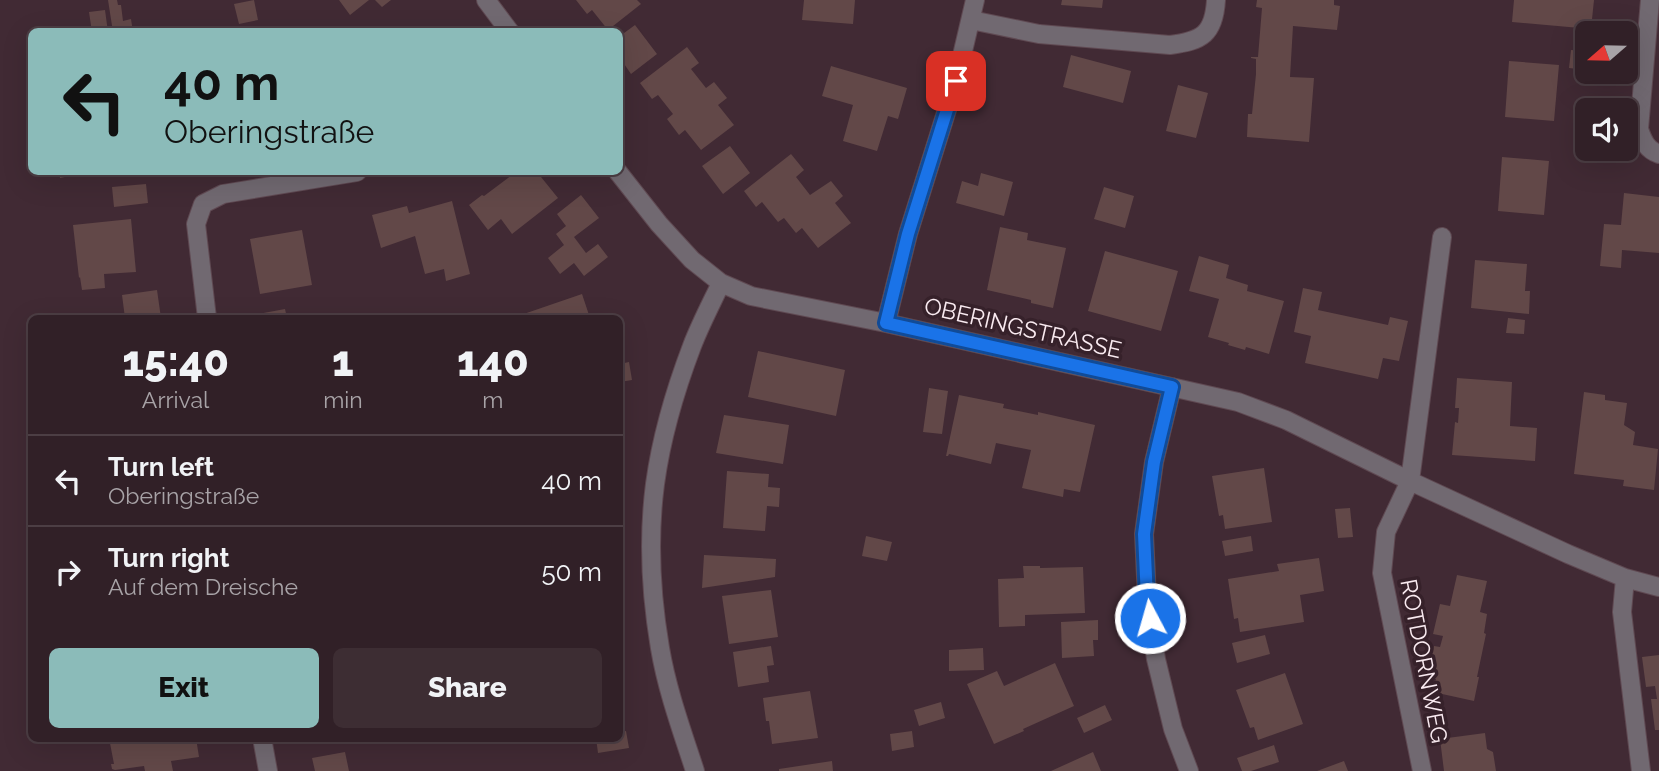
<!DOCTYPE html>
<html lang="en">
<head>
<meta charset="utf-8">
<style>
	body { margin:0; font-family:Raleway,sans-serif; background:#3d2d33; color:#f1f3f6; height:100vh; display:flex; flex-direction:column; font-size:26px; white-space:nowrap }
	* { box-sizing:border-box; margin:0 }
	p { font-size:23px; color:#a8a3a7 }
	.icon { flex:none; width:38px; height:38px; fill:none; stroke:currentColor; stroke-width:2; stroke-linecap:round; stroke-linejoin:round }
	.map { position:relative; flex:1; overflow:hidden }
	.drawer { position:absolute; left:28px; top:315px; width:595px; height:427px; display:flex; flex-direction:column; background:#312027; border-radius:10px; box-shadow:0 7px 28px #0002,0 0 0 2px #4c3e44 }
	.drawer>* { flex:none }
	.banner { position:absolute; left:28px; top:28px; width:595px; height:147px; border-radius:10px; box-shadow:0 7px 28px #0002,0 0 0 2px #4c3e44; background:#8bbbb9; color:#111; overflow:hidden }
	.needle { width:46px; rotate:250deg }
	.fabs { position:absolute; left:1575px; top:21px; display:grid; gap:14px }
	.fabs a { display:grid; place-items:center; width:63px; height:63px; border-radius:10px; background:#312027; box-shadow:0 7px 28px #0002,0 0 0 2px #4c3e44; font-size:35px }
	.pin { position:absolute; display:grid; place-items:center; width:60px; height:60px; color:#fff; margin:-30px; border-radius:14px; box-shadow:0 4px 10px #0006 }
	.me { position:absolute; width:77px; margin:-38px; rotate:354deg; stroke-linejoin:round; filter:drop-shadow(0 0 5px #0008) }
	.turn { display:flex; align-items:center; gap:24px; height:147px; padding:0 21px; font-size:32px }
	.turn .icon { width:91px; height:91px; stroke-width:2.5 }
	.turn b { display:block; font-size:49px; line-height:60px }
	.eta { display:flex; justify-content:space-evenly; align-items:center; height:119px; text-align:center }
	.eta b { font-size:42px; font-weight:800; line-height:49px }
	.cta { display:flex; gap:14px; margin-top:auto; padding:14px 21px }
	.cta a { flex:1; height:80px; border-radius:10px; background:#8bbbb9; color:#111; font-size:28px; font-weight:800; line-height:80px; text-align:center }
	.cta a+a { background:#3d2d33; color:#f1f3f6 }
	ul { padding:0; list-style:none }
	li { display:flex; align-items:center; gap:21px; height:91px; padding:0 21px; border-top:2px solid #4c3e44 }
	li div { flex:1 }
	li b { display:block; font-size:26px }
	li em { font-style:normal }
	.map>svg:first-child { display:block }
	.building { fill:#624848 }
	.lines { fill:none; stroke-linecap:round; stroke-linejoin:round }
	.minor-casing { stroke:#5f4952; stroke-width:20 }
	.minor { stroke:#716971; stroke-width:18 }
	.route-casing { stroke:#114b97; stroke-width:18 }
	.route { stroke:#1a73e8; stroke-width:12 }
	.labels { text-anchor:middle; stroke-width:7; stroke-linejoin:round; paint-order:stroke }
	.street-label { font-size:23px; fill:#faebf1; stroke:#36212a }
</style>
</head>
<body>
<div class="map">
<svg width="1659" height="771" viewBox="0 0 1659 771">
	<rect width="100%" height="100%" fill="#412a34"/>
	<path class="building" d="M108,0H117L118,5H121L123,21L131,19L133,32H113Z
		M254,0L258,20L239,24L234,4Z
		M339,0H369L350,15Z
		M375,0H391L382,7Z
		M576,0H637L641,4L608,30L592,10L587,14Z
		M804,0H855L853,24L802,20Z
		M1062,0H1103L1102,8L1061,5Z
		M1257,0H1334V5L1340,6L1337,30L1293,26L1290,77L1314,78L1309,142L1247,137L1248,114H1252L1256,74V59L1251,58V57H1258L1262,8L1256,7Z
		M1514,0H1594L1591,29L1512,22Z
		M105,10L108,32H92L89,12Z
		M635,25L657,54L631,74L620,58V36Z
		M687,47L699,63L691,69L706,88L714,82L727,98L718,105L734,125L701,150L685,130L679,135L667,119L673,114L658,95L652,99L640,83Z
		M1571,50L1587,51V70L1569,68Z
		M1071,55L1131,71L1123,103L1063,87Z
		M1509,61L1559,65L1554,121L1505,117Z
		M831,66L907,88L898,119L888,116L877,151L843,141L853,105L822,96Z
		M1178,85L1208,93L1196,138L1166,131Z
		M730,146L750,173L723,194L702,166Z
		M791,154L804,170L796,177L810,195L831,181L843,196L835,203L851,223L818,248L802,228L796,233L784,218L778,222L762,202L756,207L744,191Z
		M1502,157L1549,161L1544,215L1498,211Z
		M59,172H84V173L60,178Z
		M516,172H537L558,198L512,234L501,219L488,230L469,205L482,195L484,196Z
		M981,173L1013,182L1004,216L956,203L962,181L978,186Z
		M146,184L148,203L114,207L112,187Z
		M1104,187L1134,196L1125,228L1094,219Z
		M1624,193L1659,197V253L1622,250L1621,268L1600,266L1604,224L1621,225Z
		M581,195L599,218L574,237L586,253L598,244L608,257L584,276L574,263L560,274L548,258L564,245L556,234L566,226L557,214Z
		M452,201L470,274L446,281L444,269L425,274L415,236L381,248L372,215L407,206L409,213Z
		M131,219L136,272L104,274L105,288L82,290L80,277L79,278L73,225Z
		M1000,227L1028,233L1027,240L1066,248L1053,308L1031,303V300L987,290Z
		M302,230L312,285L260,294L250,239Z
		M1105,251L1178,271L1161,331L1088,311Z
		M1199,256L1229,265L1226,278L1248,285L1247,291L1284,301L1269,354L1246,347L1245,350L1228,345L1229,343L1208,337L1219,299L1189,291Z
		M1475,260L1527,264L1525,291H1530L1529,314L1471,308Z
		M1303,288L1322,292L1318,310L1388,325L1390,317L1408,321L1399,361L1383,358L1378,379L1305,363L1311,336L1294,332Z
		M157,290L161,318H125L122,295Z
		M582,294L590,318H512Z
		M285,309L287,318H252V315Z
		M1508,318L1525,320L1524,334L1506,333Z
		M758,351L845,370L836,416L748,397Z
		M629,362L632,380L620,382V364Z
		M1457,378L1512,382L1510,426L1537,428L1535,461L1452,455L1455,422L1458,423L1459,408H1455Z
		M929,388L948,391L942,434L923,432Z
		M1584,392L1605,395V400L1627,403L1624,425L1635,432L1633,445L1658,449L1654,490L1623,486L1624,480L1574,474Z
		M959,395L1004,404L1003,408L1038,415V412L1095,425L1080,492L1064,489L1063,497L1022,488L1031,450L996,443L991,464L949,454L948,456H946Z
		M724,415L789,425L783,464L716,453Z
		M1264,468L1272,522L1225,529L1223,515L1219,516L1212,476Z
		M727,471L769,474L768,487L780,488L779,507L767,506L765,531L723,528Z
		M1350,508L1353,537L1338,538L1335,509Z
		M866,536L892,542L887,561L862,556Z
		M1251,536L1253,551L1225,556L1222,541Z
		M704,555L776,559L775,577L702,588Z
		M1319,558L1324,591L1300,595L1304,622L1240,632L1238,618L1234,619L1228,579L1279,571L1277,564Z
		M1023,566H1040V568L1083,567L1085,613L1025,615V626L999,627L998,579L1024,578Z
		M1457,575L1487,581L1480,612L1487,614L1484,633L1486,634L1477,677H1479L1474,701L1433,692L1436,679L1427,677L1434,646L1440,647L1443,636L1433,634L1440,604L1450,606Z
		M771,590L778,637L729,644L722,596Z
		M1098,620V640H1093L1094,656L1062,658L1061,622Z
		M1265,635L1270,654L1237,663L1232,643Z
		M771,646L774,665L767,666L769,682L738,687L733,652Z
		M983,648L984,670L949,671V650Z
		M1659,655V730H1655L1651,699H1657L1655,686L1646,687L1642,657Z
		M1055,663L1074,706L1023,729L1024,731L994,744L967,684L997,671L1004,686Z
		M1285,673L1303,724L1258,740L1254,727L1250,728L1236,690Z
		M810,691L818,738L772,744L769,721H766L763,698Z
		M941,702L945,718L919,726L914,710Z
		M1105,705L1112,720L1084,733L1077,718Z
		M626,731L629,748L598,753L596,738H620V732Z
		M912,731L914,747L892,751L890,734Z
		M1485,733L1487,749L1493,752L1496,771H1444L1440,739Z
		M109,738H196L199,757L171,761L173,771H145L144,766L115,770L112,769L111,764H114Z
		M1274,745L1279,762L1251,771H1242L1237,758Z
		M345,752L349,771H315L312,758Z
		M1093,752L1101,771H1051Z
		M832,761L833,771H779V769Z
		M1344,761L1348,771H1317Z"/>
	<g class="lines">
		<defs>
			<path id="minor" d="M486,0L510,32
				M1650,0L1639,129C1643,141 1647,150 1659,154
				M971,20L1039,34L1170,45C1202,41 1214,34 1216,0
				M618,172L659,224L692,260L721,283L751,296L886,323L1238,402L1286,420L1410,481L1568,554L1625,578L1659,587
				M207,318L196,224L203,204L223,194L357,172
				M886,323L908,234L956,81L975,0
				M1172,387L1154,462L1144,534L1147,598L1156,659L1173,729L1189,771
				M1625,578L1622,612L1641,771
				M262,738L268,771
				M695,771C682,731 667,690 660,648C651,595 648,538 655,484C661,440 676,388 692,346C700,325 711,304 721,283
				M1422,771L1382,573L1386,532L1410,481L1442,237"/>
		</defs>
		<use href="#minor" class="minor-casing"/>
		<use href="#minor" class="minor"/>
	</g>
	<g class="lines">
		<defs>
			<path id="route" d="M956,81L908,234L886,323L1172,387L1154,462L1144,534L1147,598L1150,618"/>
		</defs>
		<use href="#route" class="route-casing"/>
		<use href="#route" class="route"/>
	</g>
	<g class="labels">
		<g class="street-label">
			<text transform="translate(1023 328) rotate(13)" y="8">OBERINGSTRASSE</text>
			<text transform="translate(1424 661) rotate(79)" y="8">ROTDORNWEG</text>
		</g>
	</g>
</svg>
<div class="fabs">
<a><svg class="needle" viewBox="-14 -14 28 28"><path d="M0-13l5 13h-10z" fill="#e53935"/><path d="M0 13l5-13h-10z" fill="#a8a3a7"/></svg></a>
<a><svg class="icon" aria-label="sound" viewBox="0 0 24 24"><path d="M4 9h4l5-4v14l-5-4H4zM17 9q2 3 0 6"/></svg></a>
</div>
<div class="pin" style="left:956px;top:81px;background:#d93025"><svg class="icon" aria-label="arrive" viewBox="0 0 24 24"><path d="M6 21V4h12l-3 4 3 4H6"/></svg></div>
<svg class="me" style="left:1150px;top:618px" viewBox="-20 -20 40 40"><circle r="17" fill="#1a73e8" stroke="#fff" stroke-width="3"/><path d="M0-11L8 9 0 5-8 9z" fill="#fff"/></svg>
<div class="banner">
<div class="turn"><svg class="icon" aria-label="left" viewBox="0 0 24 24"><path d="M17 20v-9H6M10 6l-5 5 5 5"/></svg><div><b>40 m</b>Oberingstraße</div></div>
</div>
<section class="drawer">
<div class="eta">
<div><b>15:40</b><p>Arrival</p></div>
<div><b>1</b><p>min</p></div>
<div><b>140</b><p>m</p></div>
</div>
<ul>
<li><svg class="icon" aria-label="left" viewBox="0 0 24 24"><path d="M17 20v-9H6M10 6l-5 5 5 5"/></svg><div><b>Turn left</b><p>Oberingstraße</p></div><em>40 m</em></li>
<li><svg class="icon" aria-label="right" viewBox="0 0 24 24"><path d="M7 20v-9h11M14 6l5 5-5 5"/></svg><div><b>Turn right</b><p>Auf dem Dreische</p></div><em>50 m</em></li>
</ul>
<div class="cta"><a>Exit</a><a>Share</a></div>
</section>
</div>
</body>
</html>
